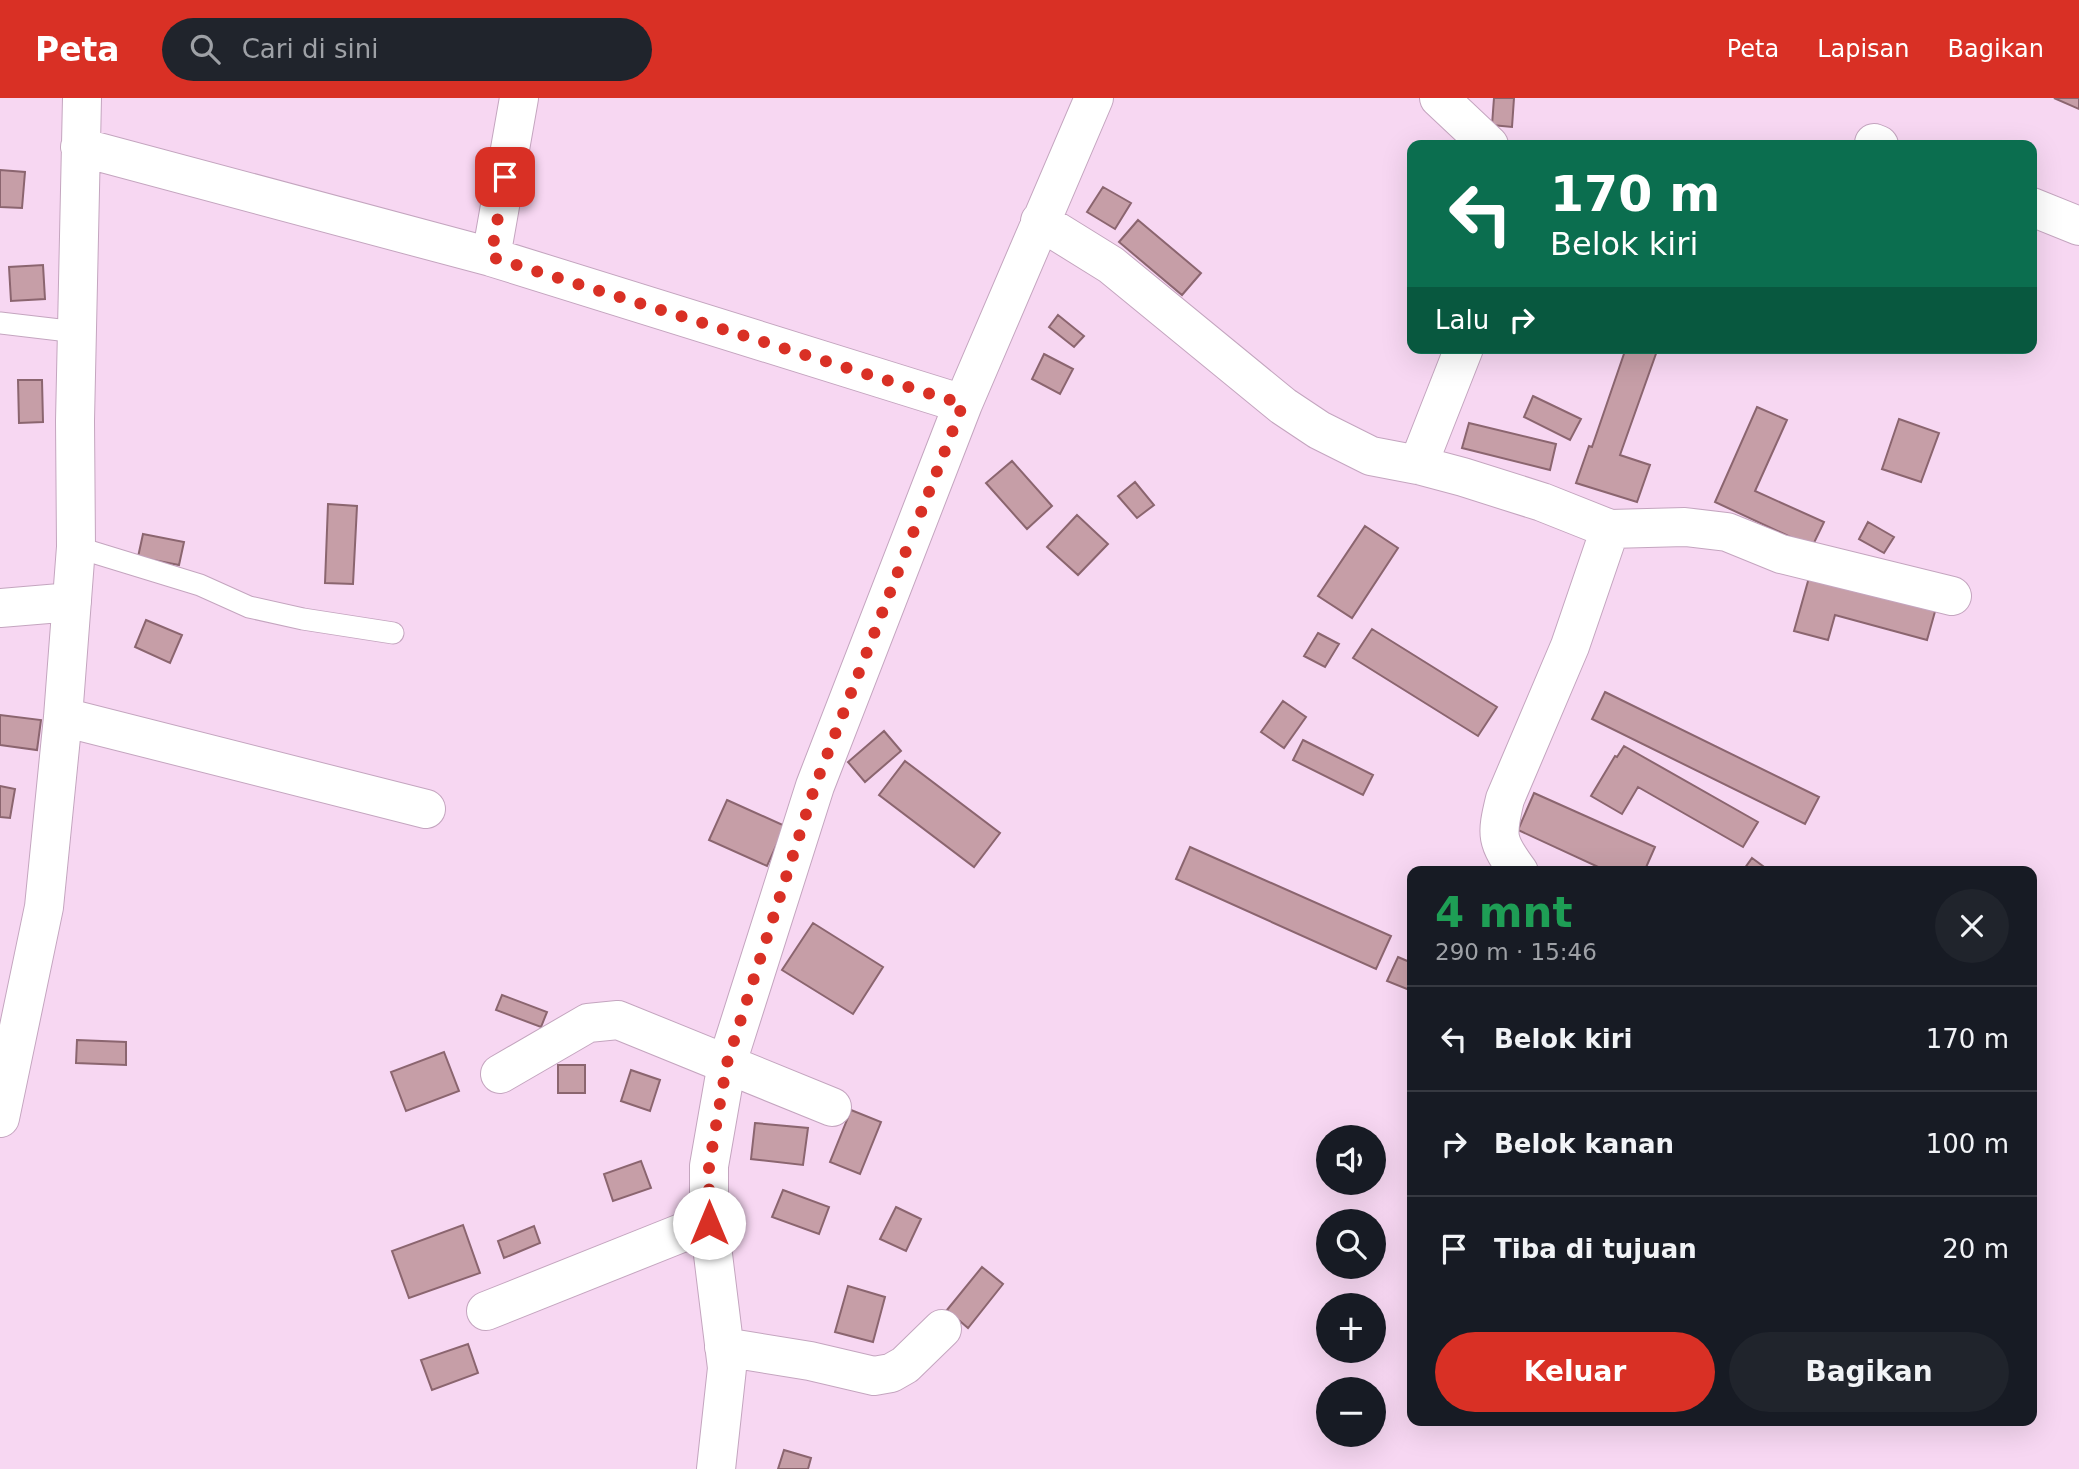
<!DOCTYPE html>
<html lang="id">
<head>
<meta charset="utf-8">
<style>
	body { margin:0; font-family:"DejaVu Sans",sans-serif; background:#20242c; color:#f1f3f6; height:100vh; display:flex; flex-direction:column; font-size:26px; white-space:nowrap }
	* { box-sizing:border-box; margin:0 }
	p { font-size:23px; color:#9ea1a6 }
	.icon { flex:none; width:38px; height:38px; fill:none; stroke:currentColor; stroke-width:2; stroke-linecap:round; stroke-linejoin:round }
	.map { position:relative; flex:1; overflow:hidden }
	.side { position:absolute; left:1407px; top:768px; width:630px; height:560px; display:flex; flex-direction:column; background:#171b24; border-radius:14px; box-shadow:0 7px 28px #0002 }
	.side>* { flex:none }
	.banner { position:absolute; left:1407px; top:42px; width:630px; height:214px; border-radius:14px; box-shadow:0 7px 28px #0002; background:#0b6e4f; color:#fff; overflow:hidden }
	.buttons { position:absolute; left:1316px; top:1027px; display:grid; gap:14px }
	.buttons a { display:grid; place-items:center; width:70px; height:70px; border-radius:50%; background:#171b24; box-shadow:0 7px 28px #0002; font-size:35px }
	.pin { position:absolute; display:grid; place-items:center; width:60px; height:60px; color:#fff; margin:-30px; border-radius:14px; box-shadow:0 4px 10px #0006 }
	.me { position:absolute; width:77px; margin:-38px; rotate:0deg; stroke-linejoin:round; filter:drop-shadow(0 0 5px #0008) }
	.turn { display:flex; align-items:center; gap:24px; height:147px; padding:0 28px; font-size:32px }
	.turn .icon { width:91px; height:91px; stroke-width:2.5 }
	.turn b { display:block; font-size:49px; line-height:60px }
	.then { display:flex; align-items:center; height:66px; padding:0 28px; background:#0003; gap:14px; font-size:26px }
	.round { display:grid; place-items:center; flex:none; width:74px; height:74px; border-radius:37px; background:#20242c }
	.summary { display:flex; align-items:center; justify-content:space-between; height:119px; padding:0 28px }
	h1 { font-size:42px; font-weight:600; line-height:52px; color:#1e9e55 }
	.action { display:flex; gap:14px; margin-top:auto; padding:14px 28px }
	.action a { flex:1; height:80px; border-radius:42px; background:#d93025; color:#fff; font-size:28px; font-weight:600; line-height:80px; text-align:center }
	.action a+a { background:#20242c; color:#f1f3f6 }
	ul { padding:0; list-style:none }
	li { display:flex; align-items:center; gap:21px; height:105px; padding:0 28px; border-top:2px solid #363941 }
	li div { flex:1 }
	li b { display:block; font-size:26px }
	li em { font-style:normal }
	header { display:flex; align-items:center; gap:42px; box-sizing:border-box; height:98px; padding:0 35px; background:#d93025; color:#fff }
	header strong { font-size:33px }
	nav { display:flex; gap:38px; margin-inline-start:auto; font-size:24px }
	.search { width:490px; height:63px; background:#20242c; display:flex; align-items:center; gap:18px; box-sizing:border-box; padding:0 24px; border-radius:38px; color:#9ea1a6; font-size:26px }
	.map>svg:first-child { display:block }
	.building { fill:#c69ea7; stroke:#8b656f; stroke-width:2 }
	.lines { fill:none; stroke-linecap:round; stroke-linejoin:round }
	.lane-casing { stroke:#c4a5bf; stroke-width:23 }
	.street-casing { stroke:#c4a5bf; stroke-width:40 }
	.lane { stroke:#fff; stroke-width:21 }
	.street { stroke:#fff; stroke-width:38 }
	.route { stroke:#d93025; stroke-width:12; stroke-dasharray:0 21.6 }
</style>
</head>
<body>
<header>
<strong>Peta</strong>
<div class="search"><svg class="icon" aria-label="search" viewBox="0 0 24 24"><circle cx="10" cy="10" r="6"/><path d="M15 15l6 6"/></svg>Cari di sini</div>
<nav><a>Peta</a><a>Lapisan</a><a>Bagikan</a></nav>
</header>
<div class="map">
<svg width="2079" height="1371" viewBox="0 0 2079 1371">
	<rect width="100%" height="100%" fill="#f7d7f2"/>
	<path class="building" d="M1494,0H1514L1512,29L1492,27Z
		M2054,0H2079V11Z
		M0,72L25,74L22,110L0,109Z
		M1103,89L1131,105L1115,131L1087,114Z
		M1138,122L1201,175L1182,197L1119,144Z
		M43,167L45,201L11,203L9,169Z
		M1058,217L1084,238L1074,249L1049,229Z
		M1626,250H1658L1620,357L1650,367L1637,404L1576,385L1589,348L1592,349Z
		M1044,256L1073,271L1060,296L1032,281Z
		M18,282H42L43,324L19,325Z
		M1533,298L1581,321L1570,342L1524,319Z
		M1757,309L1787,322L1755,393L1824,424L1812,449L1715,404Z
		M1899,321L1939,335L1921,384L1882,371Z
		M1469,325L1556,346L1550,372L1462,350Z
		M1012,363L1052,408L1027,431L986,385Z
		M1135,384L1154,407L1137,420L1118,398Z
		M328,406L357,408L353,486L325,485Z
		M1077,417L1108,446L1078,477L1047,449Z
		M1868,424L1894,439L1884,455L1859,441Z
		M1365,428L1398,450L1352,520L1318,498Z
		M143,436L184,444L179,467L138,459Z
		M1810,476L1936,510L1927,542L1835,517L1828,542L1794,533Z
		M146,522L182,537L170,565L135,549Z
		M1372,531L1497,609L1478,638L1353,560Z
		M1318,535L1339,546L1325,569L1304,558Z
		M1605,594L1819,699L1805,726L1592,621Z
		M1283,603L1306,619L1284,650L1261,634Z
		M0,617L41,622L37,652L0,647Z
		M884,633L901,653L865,684L848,664Z
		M1303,642L1373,677L1363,697L1293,662Z
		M1624,648L1758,724L1743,749L1638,689L1622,716L1591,698L1615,658L1617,659Z
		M905,663L1000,735L974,769L879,697Z
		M0,688L15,691L10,720L0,719Z
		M1534,695L1655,749L1644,774H1609L1518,732Z
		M727,702L785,728L767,768L709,742Z
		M1190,749L1391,838L1376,871L1176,781Z
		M1752,760L1771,774H1742Z
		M813,825L883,869L853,916L782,872Z
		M1398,859L1412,865V893L1387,883Z
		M502,897L547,914L541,929L496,912Z
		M77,942L126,944V967L76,965Z
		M444,954L459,993L406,1013L391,974Z
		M558,967H585V995H558Z
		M631,972L660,982L650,1013L621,1003Z
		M851,1012L881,1024L860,1076L830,1064Z
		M755,1025L808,1030L803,1067L751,1061Z
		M641,1063L651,1090L613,1103L604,1076Z
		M783,1092L829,1109L819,1136L772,1119Z
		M896,1109L921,1121L906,1153L880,1141Z
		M463,1127L480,1175L409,1200L392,1153Z
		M534,1128L540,1145L504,1160L498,1143Z
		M982,1169L1003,1186L968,1230L947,1212Z
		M848,1188L885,1199L873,1244L835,1234Z
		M468,1246L478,1275L432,1292L421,1262Z
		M784,1352L811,1360L808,1371H778Z"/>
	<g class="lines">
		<defs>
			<path id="lane" d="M0,225L77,234
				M76,449L200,487L249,509L303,521L393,535"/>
			<path id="street" d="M1439,0L1489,47
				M1874,45L1879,47
				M80,49L491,159L963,306
				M2032,109L2079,128
				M1040,123L1111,167L1283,308L1319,332L1371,358L1418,367L1463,379L1542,404L1610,431L1685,429L1727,434L1781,456L1952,498
				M491,159L519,0
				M1418,367L1464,250
				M0,510L72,504
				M63,619L426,711
				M1519,774C1496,743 1496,738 1505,701L1570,548L1610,431
				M500,976L588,925L618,922L832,1009
				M0,1020L44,809L63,619L76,449L75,323L82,0
				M486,1213L709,1124
				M724,1249L810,1263L874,1278L891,1275L905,1267L942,1231
				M716,1371L727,1270L709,1124V1068L727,965L815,688L963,306L1094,0"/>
		</defs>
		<use href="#lane" class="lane-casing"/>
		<use href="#street" class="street-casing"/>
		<use href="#lane" class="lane"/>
		<use href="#street" class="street"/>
	</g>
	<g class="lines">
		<path class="route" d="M505,79L491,159L963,306L815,688L727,965L709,1068V1125"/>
	</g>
</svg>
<div class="buttons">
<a><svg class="icon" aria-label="sound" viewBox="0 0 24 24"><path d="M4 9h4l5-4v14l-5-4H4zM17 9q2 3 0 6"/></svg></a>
<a><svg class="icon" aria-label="search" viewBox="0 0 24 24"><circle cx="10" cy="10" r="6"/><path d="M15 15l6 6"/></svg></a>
<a>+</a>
<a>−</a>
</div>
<div class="pin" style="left:505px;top:79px;background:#d93025"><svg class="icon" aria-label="arrive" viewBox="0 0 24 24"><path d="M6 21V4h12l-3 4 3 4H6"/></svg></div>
<svg class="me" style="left:709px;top:1125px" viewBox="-20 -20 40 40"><circle r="19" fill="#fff"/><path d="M0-13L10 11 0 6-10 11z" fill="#d93025"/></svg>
<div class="banner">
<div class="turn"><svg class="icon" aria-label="left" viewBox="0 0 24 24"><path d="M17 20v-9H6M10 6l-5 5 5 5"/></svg><div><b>170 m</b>Belok kiri</div></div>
<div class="then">Lalu<svg class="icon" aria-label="right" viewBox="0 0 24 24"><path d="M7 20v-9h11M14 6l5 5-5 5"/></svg></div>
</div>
<section class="side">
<div class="summary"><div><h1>4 mnt</h1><p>290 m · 15:46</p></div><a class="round"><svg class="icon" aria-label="close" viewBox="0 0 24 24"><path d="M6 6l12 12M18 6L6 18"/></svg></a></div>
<ul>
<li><svg class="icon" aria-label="left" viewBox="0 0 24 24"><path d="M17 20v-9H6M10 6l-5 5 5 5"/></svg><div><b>Belok kiri</b></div><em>170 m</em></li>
<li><svg class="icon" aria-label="right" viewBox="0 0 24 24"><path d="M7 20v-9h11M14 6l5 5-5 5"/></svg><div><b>Belok kanan</b></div><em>100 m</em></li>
<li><svg class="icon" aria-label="arrive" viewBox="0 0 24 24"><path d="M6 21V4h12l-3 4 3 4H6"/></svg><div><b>Tiba di tujuan</b></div><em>20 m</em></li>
</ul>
<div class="action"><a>Keluar</a><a>Bagikan</a></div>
</section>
</div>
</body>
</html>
